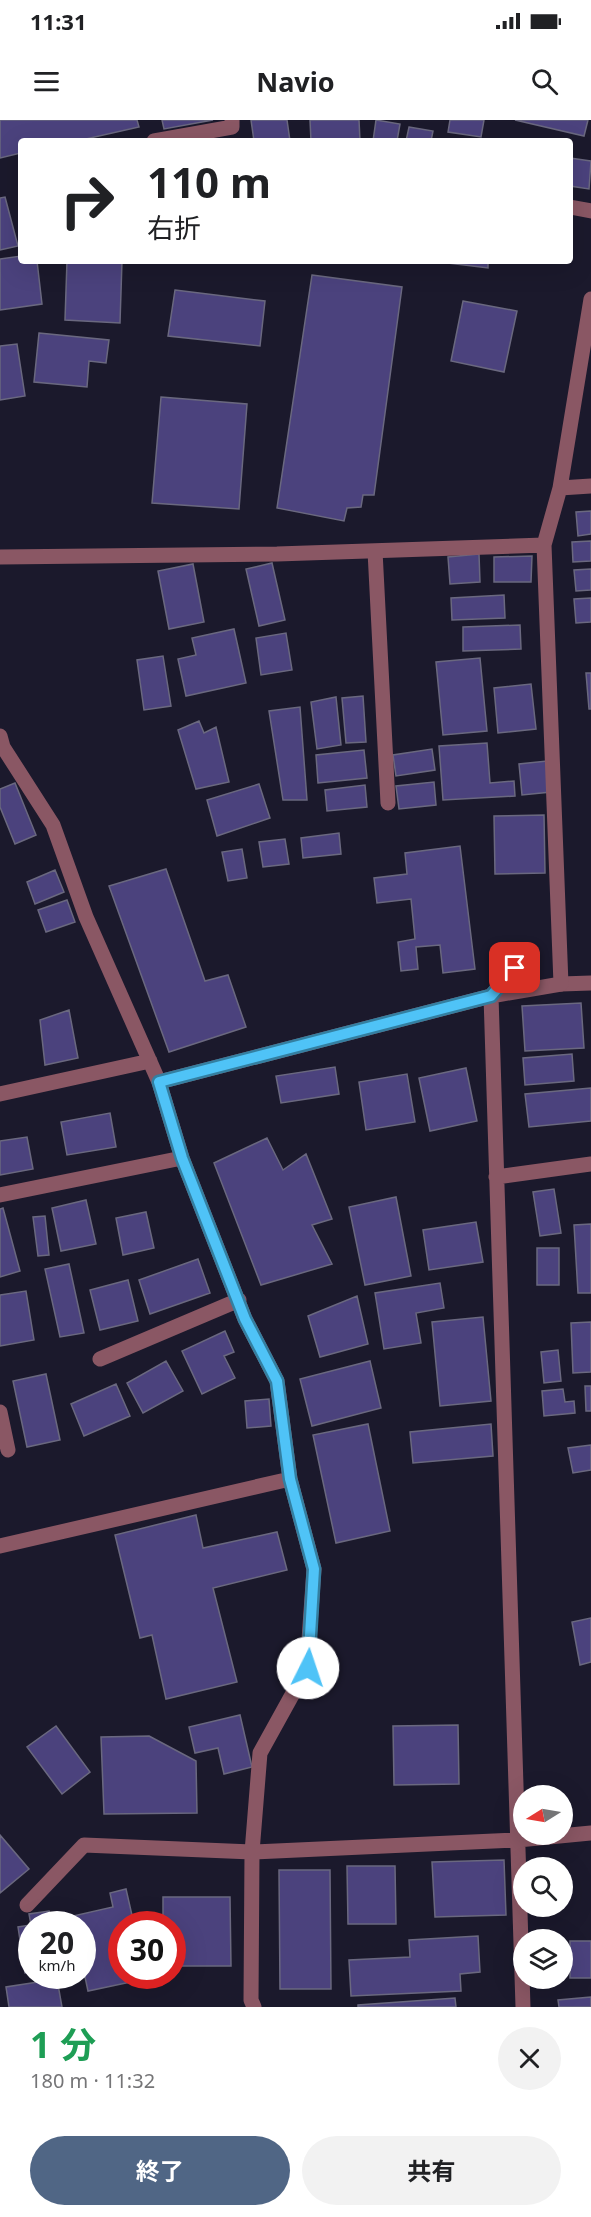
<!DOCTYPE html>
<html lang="ja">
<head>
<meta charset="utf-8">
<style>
	body { margin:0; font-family:"Noto Sans","Noto Sans JP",sans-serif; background:#f2f2f2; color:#202124; height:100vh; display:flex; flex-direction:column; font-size:22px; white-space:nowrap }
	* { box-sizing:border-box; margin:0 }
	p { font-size:20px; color:#757577 }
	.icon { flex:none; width:33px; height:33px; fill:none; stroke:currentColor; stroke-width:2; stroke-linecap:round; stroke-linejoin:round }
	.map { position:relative; height:1887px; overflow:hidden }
	.sheet { display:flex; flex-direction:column; background:#fff; flex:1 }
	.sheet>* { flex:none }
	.top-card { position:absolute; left:18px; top:18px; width:555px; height:126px; border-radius:6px; box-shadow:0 6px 24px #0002; background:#fff; color:#202124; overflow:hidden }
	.needle { width:39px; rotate:259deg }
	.controls { position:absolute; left:513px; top:1665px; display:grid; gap:12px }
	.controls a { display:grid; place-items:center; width:60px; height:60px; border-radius:50%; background:#fff; box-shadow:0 6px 24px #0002; font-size:30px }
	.speed { position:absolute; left:18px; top:1791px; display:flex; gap:12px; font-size:30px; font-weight:700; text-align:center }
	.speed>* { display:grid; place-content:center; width:78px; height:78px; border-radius:50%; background:#fff; box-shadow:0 6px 24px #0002; line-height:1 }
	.speed small { font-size:15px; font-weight:400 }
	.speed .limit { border:9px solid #d22; background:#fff; color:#111 }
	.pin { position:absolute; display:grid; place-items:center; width:51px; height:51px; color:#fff; margin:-26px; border-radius:12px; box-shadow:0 3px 9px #0006 }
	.me { position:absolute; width:66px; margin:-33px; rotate:4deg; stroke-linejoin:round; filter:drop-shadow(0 0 4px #0008) }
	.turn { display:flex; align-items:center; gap:21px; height:126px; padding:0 30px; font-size:27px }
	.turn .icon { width:78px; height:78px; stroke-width:2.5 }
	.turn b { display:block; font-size:42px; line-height:51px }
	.round { display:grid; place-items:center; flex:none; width:63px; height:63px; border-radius:32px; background:#f2f2f2 }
	.overview { display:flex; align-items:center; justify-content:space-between; height:102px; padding:0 30px }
	h1 { font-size:36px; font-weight:700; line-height:45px; color:#1e9e55 }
	.cta { display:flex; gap:12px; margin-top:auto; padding:12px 30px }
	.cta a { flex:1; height:69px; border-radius:36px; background:#506685; color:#fff; font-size:24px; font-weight:700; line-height:69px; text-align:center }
	.cta a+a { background:#f2f2f2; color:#202124 }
	.status { display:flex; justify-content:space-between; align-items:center; height:42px; padding:0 30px; background:#fff; direction:ltr }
	.status svg { height:16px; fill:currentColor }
	header { display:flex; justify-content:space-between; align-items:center; height:78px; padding:0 30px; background:#fff; font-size:27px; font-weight:700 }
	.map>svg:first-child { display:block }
	.building { fill:#4b427d; stroke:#6a687f; stroke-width:1.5 }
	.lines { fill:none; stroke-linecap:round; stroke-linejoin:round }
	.lane { stroke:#8a5764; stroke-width:15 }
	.street { stroke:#8a5764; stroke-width:15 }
	.route-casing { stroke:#337fa1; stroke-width:15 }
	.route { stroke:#4fc3f7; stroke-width:10 }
</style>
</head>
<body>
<div class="status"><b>11:31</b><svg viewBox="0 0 49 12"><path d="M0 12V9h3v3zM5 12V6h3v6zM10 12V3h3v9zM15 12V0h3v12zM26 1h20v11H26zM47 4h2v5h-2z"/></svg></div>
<header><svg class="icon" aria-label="menu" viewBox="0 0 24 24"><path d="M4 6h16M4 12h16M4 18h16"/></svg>Navio<svg class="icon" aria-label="search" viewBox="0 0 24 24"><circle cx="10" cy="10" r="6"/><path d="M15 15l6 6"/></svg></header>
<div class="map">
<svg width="591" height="1887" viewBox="0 0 591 1887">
	<rect width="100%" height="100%" fill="#1b192c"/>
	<path class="building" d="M0,0H137L139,7L77,21H21V33L0,38Z
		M162,0H213L164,9Z
		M251,0H287L290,21H254Z
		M310,0H359L360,21H311Z
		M376,0L400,4L397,21H373Z
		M450,0H484L481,17L448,12Z
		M515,0H588L584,16Z
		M409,7L433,11L431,21H406Z
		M570,38L591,41L589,69L570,66Z
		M5,77L18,126L0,130V78Z
		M21,136V141H37L42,184L0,190V139Z
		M67,141H122L120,203L65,200Z
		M431,141H488V148Z
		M312,155L402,167L374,375H363L361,387L347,388L344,401L277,388Z
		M175,170L265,181L260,226L168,216Z
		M463,181L517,191L504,252L451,241Z
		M39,213L109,220L106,243L89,241L87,267L34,262Z
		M17,224L25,276L0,280V226Z
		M161,277L247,284L239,389L152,383Z
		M591,391V414L578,416L576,392Z
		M591,421V441L573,442L572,422Z
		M479,434L480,462L450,464L448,437Z
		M532,436L531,462H494V437Z
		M272,443L285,500L259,506L246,449Z
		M193,444L204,502L169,509L158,451Z
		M591,449V470L576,471L574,450Z
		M504,475L505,498L452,500L451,478Z
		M591,478V502L576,503L574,479Z
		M520,505L521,529L463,531V507Z
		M234,509L246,563L186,576L178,539L196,535L192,518Z
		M286,513L292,550L261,555L256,518Z
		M163,536L171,586L144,590L137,540Z
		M480,538L487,611L443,615L436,542Z
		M586,553H591V589H589Z
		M531,564L536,609L498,613L494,568Z
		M363,576L366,622L346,623L342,578Z
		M336,577L341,625L317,629L311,582Z
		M300,587L307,680H283L269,591Z
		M199,601L204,613L216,607L229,662L196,669L178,610Z
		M487,623L490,663L514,661L515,676L443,680L439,626Z
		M432,629L435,650L396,656L393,635Z
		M364,630L367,658L318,663L316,635Z
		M547,641L551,672L522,675L519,644Z
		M434,662L436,685L399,689L396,666Z
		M15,663L36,715L15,724L0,687V669Z
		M259,664L270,698L217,716L207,680Z
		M365,665L367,687L327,691L325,670Z
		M544,695L545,753L495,754L494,696Z
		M339,713L341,734L303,738L301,718Z
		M285,719L289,744L263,747L259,722Z
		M460,726L475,849L443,853L440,825L416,827L418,849L401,851L398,822L415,819L411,779L377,783L374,758L407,754L405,733Z
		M242,729L247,758L228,761L222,732Z
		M166,749L205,861L228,855L246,907L169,932L109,766Z
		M55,750L64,772L35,784L27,762Z
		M67,780L75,802L46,812L38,790Z
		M581,883L584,928L525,931L522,886Z
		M69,890L78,938L45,945L40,900Z
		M572,934L574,961L525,965L523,938Z
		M335,947L339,974L281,983L276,956Z
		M466,948L477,1001L430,1011L419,958Z
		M407,954L415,1002L366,1010L359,962Z
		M591,968V1001L529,1007L525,974Z
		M110,993L116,1027L67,1035L61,1002Z
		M27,1017L33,1049L0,1055V1021Z
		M267,1018L283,1050L306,1034L332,1099L312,1105L332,1144L261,1165L214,1043Z
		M554,1069L561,1113L540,1116L533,1072Z
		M396,1077L411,1156L365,1165L349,1087Z
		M86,1080L96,1124L61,1131L52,1088Z
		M3,1088L20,1151L0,1157V1089Z
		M146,1092L154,1128L123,1135L116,1098Z
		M45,1096L49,1135L38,1136L33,1097Z
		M476,1102L483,1142L429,1150L423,1110Z
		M591,1104V1173H578L574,1105Z
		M537,1128H559V1165H537Z
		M198,1139L210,1173L150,1194L139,1160Z
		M69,1144L84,1213L60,1217L45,1149Z
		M128,1160L138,1201L100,1210L90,1170Z
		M440,1163L444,1188L416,1193L421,1223L384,1229L375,1173Z
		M26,1171L34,1220L0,1226V1175Z
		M357,1176L368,1224L320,1237L308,1196Z
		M483,1197L491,1281L440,1286L432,1202Z
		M591,1202V1252L573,1253L571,1203Z
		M225,1211L234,1232L224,1236L235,1258L202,1274L182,1231Z
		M558,1230L561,1261L544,1263L541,1232Z
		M166,1241L183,1271L143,1293L127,1263Z
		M370,1241L381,1288L312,1306L300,1259Z
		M46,1254L60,1320L27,1327L13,1261Z
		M116,1264L130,1296L84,1316L71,1284Z
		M585,1266H591V1291H586Z
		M563,1269L565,1282L574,1281L575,1293L544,1296L542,1271Z
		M269,1279L271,1306L247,1308L245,1281Z
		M368,1304L390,1411L336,1423L313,1315Z
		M491,1304L493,1336L413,1343L410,1312Z
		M591,1325V1350L573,1353L568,1328Z
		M196,1395L203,1428L277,1412L287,1450L213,1468L237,1562L166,1579L152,1515L140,1518L115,1415Z
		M591,1498V1542L580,1545L572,1502Z
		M240,1595L252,1647L224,1654L218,1628L195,1633L189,1607Z
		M458,1605L459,1664L394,1665L393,1606Z
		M56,1606L90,1652L62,1674L27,1627Z
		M149,1616L196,1641L197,1693L104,1694L101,1617Z
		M0,1715L29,1749L0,1773Z
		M504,1740L506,1795L435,1797L432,1742Z
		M347,1746H395L396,1804H348Z
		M279,1750H330L331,1869H280Z
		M126,1769L134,1804H122V1856H144L145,1859L88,1871L82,1843V1804H74L73,1796L113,1787L110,1773Z
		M163,1777H230L231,1846H172V1804H163Z
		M49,1791L51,1804H32V1852L25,1853L18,1807L31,1805L29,1794Z
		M478,1816L480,1852L460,1854L461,1871L351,1876L349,1840L410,1837L409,1820Z
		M570,1821H591V1858H570Z
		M57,1859L62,1887H9L6,1867Z
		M591,1877V1887H559L558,1880Z
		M455,1878L456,1887H358V1885Z"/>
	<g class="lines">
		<path class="lane" d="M154,21L232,7V0
			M561,864L591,863"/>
		<path class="street" d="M570,87L591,91
			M560,368L591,366
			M375,431L388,683
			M0,437L277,434L544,425
			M0,616L3,627L53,705L86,797L159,962L182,1038L245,1199L277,1261L290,1359L314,1449L307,1548L260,1633L252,1732L251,1880L254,1887
			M159,962L491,876L561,864L544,425L560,368L591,179
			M0,974L150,941
			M496,1057L591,1044
			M0,1075L182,1038
			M100,1239L239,1180
			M0,1292L8,1330
			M0,1426L290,1359
			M27,1785L84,1725L252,1732L518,1720L591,1713
			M523,1887L491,876L528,834"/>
	</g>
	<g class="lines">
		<defs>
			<path id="route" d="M308,1548L314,1449L290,1359L277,1261L245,1199L182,1038L159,962L491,876L515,848"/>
		</defs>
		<use href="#route" class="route-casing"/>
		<use href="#route" class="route"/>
	</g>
</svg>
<div class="controls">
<a><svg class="needle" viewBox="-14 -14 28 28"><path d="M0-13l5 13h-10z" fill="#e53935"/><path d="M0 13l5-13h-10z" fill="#757577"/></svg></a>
<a><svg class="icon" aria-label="search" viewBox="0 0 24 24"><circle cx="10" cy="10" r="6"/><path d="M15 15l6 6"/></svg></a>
<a><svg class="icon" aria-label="layers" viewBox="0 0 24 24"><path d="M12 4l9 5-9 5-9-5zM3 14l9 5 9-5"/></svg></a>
</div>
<div class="speed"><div>20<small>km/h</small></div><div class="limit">30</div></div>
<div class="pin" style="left:515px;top:848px;background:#d93025"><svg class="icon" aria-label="arrive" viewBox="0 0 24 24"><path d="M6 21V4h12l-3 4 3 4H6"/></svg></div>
<svg class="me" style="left:308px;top:1548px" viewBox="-20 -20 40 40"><circle r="19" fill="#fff"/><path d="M0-13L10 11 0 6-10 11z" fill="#4fc3f7"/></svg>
<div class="top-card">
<div class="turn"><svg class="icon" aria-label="right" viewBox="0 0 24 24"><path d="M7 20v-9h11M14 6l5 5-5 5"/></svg><div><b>110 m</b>右折</div></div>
</div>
</div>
<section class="sheet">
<div class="overview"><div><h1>1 分</h1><p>180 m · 11:32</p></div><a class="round"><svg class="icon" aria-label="close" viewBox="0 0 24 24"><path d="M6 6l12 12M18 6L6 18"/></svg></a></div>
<div class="cta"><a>終了</a><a>共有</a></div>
</section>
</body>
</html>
